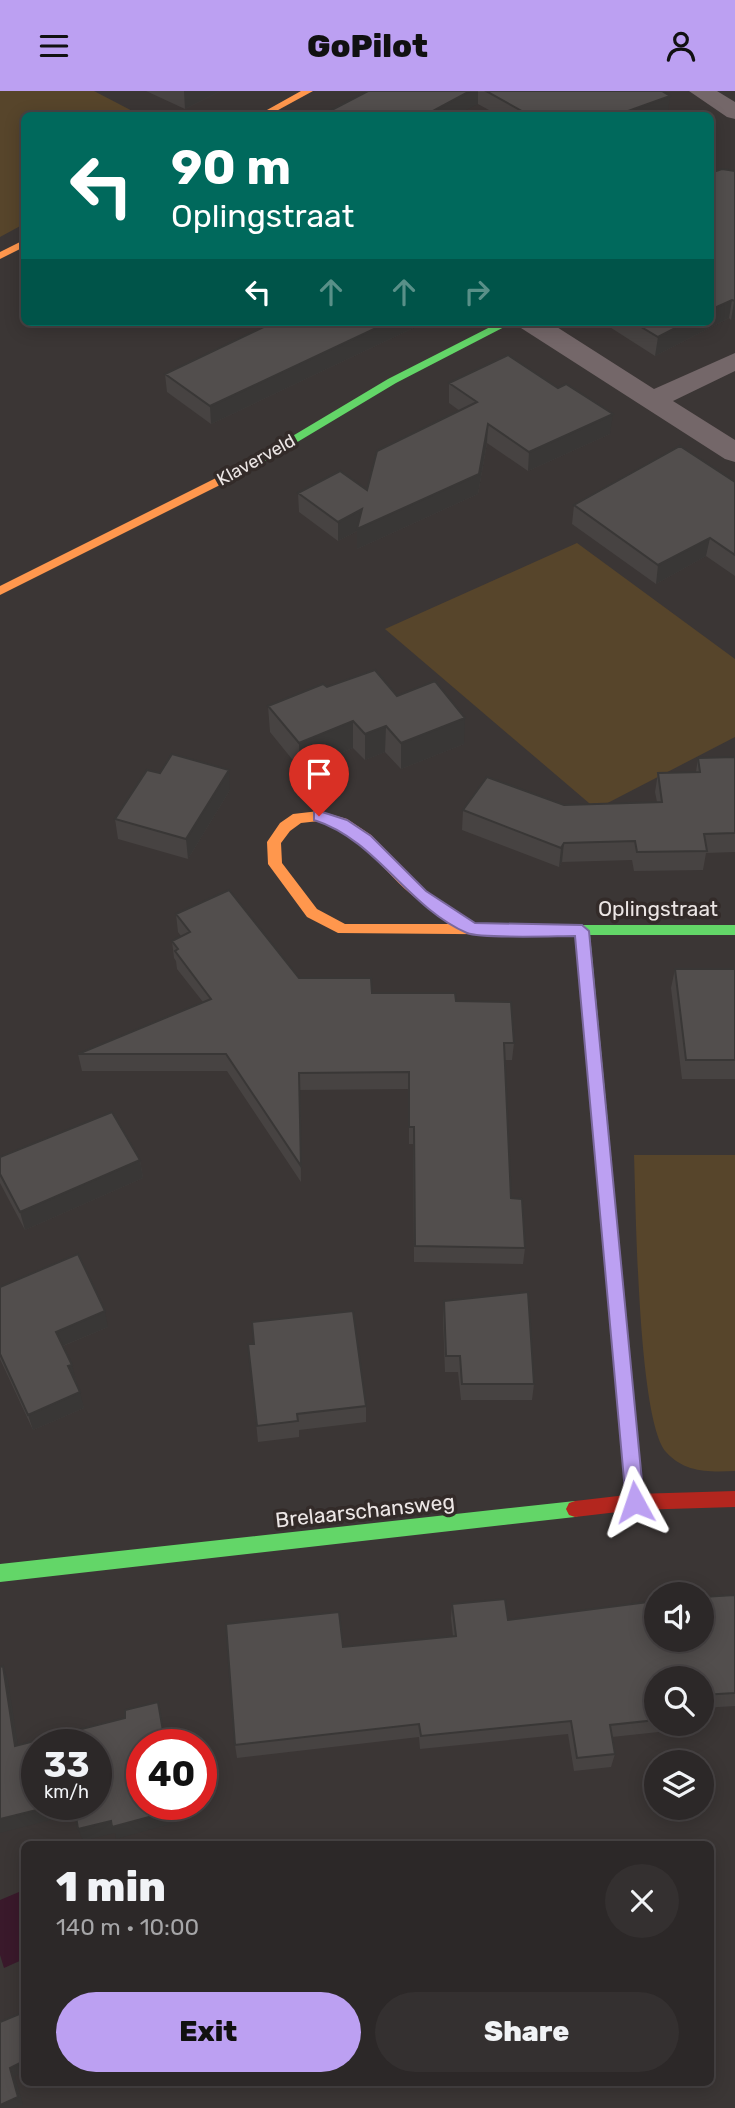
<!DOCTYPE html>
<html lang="en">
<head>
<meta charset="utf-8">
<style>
	body { margin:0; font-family:Rubik,sans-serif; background:#343030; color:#f1f3f6; height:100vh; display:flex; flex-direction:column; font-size:26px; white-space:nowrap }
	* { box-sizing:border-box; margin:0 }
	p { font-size:23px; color:#a6a6a8 }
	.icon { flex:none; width:38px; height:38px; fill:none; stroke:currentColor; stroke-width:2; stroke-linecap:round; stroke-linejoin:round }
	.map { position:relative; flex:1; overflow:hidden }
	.side { position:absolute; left:21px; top:1750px; width:693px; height:245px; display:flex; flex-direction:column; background:#2c2828; border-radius:10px; box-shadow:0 4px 18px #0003,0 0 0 2px #484445 }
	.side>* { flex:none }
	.banner { position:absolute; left:21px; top:21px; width:693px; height:214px; border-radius:10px; box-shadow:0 4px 18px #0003,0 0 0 2px #484445; background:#00695c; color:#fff; overflow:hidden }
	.buttons { position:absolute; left:644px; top:1491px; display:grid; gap:14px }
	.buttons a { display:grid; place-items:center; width:70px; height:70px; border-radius:50%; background:#2c2828; box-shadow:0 4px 18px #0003,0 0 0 2px #484445; font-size:35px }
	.speed { position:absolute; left:21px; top:1638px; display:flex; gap:14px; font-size:35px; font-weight:700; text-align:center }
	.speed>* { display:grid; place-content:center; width:91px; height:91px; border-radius:50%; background:#2c2828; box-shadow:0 4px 18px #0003,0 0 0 2px #484445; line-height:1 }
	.speed small { font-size:18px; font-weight:400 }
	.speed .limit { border:10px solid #d22; background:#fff; color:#111 }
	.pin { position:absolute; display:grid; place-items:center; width:60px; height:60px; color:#fff; margin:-72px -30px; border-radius:50% 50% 50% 0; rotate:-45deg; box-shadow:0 0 7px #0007 }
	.pin .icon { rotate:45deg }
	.me { position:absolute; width:77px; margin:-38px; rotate:355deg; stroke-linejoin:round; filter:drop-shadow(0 0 5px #0008) }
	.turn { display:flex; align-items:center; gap:24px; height:147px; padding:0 35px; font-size:32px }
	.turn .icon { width:91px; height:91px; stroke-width:2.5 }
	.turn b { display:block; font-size:49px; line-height:60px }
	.lanes { display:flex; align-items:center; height:66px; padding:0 35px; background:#0003; justify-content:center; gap:35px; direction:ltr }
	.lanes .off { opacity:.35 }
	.round { display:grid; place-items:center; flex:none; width:74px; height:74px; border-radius:37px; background:#343030 }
	.summary { display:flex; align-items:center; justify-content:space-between; height:119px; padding:0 35px }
	h1 { font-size:42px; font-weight:800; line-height:52px }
	.primary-button { display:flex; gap:14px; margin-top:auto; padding:14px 35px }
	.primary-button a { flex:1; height:80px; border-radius:42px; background:#bca0f2; color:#111; font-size:28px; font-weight:800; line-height:80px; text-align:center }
	.primary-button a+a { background:#343030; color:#f1f3f6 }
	header { display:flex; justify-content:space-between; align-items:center; height:91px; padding:0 35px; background:#bca0f2; color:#111; font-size:32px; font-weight:800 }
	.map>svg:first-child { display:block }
	.green { fill:#57452b }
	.water { fill:#3a192b }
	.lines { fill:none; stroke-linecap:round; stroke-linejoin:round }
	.street { fill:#746769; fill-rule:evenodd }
	.fast { fill:#63d668; fill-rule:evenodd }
	.slow { fill:#ff974d; fill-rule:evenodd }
	.jam { fill:#b3261e; fill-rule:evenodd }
	.wall { fill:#474342 }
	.shaded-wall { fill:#393736 }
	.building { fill:#524e4d; stroke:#393736; stroke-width:2 }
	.route { fill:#bca0f2; stroke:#7a689d; stroke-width:2 }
	.labels { text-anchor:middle; stroke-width:7; stroke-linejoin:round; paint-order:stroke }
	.far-street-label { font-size:18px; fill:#ece6e5; stroke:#332b29 }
	.street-label { font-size:21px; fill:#ece6e5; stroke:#332b29 }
</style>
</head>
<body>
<header><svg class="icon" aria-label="menu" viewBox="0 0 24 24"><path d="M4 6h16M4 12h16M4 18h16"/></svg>GoPilot<svg class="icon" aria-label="person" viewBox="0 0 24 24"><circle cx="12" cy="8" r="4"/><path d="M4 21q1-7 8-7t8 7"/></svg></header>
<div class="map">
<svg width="735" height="2017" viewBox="0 0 735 2017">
	<rect width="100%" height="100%" fill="#3b3635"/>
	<path class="green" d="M0,0H94L140,24H24V133L0,146Z
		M577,452L735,568V646L596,718L385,538Z
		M634,1064H735V1380C709,1381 685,1382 666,1361C638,1329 636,1117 634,1064Z"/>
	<path class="water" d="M19,1801L24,1818V1868L4,1877L0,1864V1809Z"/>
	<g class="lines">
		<path class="street" d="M689,0H717L735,11V28L727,26Z
			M518,231H549L654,298L735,262V280L673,310L735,349V371L725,368L521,237Z"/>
		<path class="fast" d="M500,231H514L396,292L254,377L250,378L244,374L388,288Z
			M567,834H735V844H590L644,1411L641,1417L635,1419L629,1417L626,1411L575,844L562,843L560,839Z
			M575,1410L581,1412L584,1418L581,1424L575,1426L0,1491V1473Z"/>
		<path class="slow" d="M301,0H313L269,24H258Z
			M24,149V156L0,168V161Z
			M250,370L256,374L254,377L0,504V495Z
			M319,720L347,728L371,744L426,800L476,833L567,834L574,839L567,844L338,842L307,826L268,773L267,751L280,732L293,723ZM319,730C363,743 382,781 417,808C428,817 441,825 454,833H345L317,818L282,772L281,752L290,740L301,732Z"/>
		<path class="jam" d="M735,1400V1416L635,1419L575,1426L569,1424L566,1418L569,1412L575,1410L635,1403Z"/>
	</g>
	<path class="wall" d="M146,0H221L185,18Z
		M368,0H662L668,22L662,24H498L478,13Z
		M735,80V227L731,229L729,227L655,265L605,233V231H710Z
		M274,231H426L211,333L167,301L165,283Z
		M449,292L610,343L528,380L487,352L478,403L357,458V440L338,450L299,421L298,402L367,399L460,320L449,312Z
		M735,391V485L706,465L656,493L572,433L574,414Z
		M327,596L397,605L464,653L401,678L385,661L365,669L353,657L300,678L270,641L268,615Z
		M735,666V761L706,762L703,779L634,780L632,769L562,771L559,776L462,739L463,719L657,711L655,701L658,682L696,681L698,667Z
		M160,682L230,699L188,768L118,748L115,728Z
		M176,823L299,887L372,902L456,910L514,952L512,969H504L511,1107L525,1157L523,1173L414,1171L413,1053H409V998L300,999L301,1091L227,980H82L78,963L203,911L177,878L176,870L174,867L172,850L181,845L178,841Z
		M675,878H735V988H682L671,897Z
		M0,1066L140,1069L143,1087L25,1139L0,1092Z
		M0,1196L108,1236L63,1255L76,1289L75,1290L84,1317L33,1339L0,1268Z
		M444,1210L534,1293L532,1309H461L458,1281H445L443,1227Z
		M248,1253L366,1315V1331L299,1339V1346L258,1351Z
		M735,1504V1615L702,1617V1587H656V1633H679L677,1639L612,1646L615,1663L611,1676L574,1680L568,1643L420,1658L419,1646L237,1667L235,1654L343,1556L453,1545L451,1527L452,1513L508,1529Z"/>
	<path class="shaded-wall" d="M184,0H221L185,18Z
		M470,0H478V13L456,24H427V23Z
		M670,5L668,22L662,24H617Z
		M732,209L729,227L655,265L658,246L687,231H710V219Z
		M735,210V227L731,229L734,211Z
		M389,231H426L211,333L210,315Z
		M613,323L610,343L528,380L529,361Z
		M488,333L487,352L478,403L357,458V440L338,450V431Z
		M710,447L706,465L656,493L658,474Z
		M465,627L464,653L401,678V652Z
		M353,630V657L300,678L299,652Z
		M386,635L385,661L365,669V643Z
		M229,679L230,699L188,768L186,748Z
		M564,752L562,771L559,776L561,757Z
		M140,1069L143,1087L25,1139L20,1121Z
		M105,1220L108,1236L60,1256L56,1241Z
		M72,1274L76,1289L72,1291L68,1275Z
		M80,1301L84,1317L33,1339L28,1324Z
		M3,1575L8,1589L20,1668L15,1655Z
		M61,1713H74L78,1722L0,1742V1728Z
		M175,1713L178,1731L116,1748L115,1742L83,1750L78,1738Z
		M24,1970V1981L15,1985L23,2014L15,2017H0L10,1977Z"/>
	<path class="building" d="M368,0H470L427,23V24H322Z
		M486,0H662L670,5L617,24H529Z
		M722,78L735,80V210L732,209L710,219V82Z
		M274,231H389L210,315L165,283Z
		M633,231H687L658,246Z
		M508,264L558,297L566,293L613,323L529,361L488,333L479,383L357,438L362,418L338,431L298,402L340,380L367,399L377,360L477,311L449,292Z
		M680,355L735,391V464L710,447L658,474L574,414Z
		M375,579L397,605L435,590L465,627L401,652L386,635L365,643L353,630L299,652L268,615L323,593L327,596Z
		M172,663L229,679L186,748L115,728L147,679L160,682Z
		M735,666V742L704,743L707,760L637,761L635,750L564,752L561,757L463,719L487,686L564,714L662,711L658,682L700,681L698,667Z
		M229,799L299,887H371L372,902H455L456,910L511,911L514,952H504L511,1107L522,1108L525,1157L415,1155L414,1036H409V981L299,982L301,1075L226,963H78L211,908L175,860L178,858L172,850L190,841L176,823Z
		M675,878H735V969H686Z
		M112,1021L140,1069L20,1121L0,1083V1066Z
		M78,1163L105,1220L56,1241L72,1274L68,1275L80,1301L28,1324L0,1263V1196Z
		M528,1201L534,1293H462L460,1265H446L444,1210Z
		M353,1220L366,1315L297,1323L298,1330L257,1335L248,1253H254L252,1231Z
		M735,1504V1602L702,1604V1587H656V1629L610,1634L615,1663L577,1667L571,1630L421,1645L419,1633L235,1654L226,1533L339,1521L343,1556L456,1545L452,1513L505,1508L508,1529L656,1510V1549H702V1506Z
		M3,1575L15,1655L125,1627V1619L158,1611L163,1640L169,1639L172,1654H142V1713H174L175,1719L112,1736L111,1730L78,1738L74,1713H96V1654H37V1713H61L0,1728V1576Z
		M24,1921V1970L10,1977L18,2006L0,2014V1931Z"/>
	<path class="route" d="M319,720L347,729L371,745L426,800L475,832L582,834L589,840L644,1411L642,1417L635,1419L629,1417L626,1411L575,845C555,845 481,848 467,842C407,816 377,749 314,729V721Z"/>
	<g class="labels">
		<g class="far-street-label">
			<text transform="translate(256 369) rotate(-29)" y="6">Klaverveld</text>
		</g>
		<g class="street-label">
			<text x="658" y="825">Oplingstraat</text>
			<text transform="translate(365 1420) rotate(-6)" y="7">Brelaarschansweg</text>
		</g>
	</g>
</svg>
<div class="buttons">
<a><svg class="icon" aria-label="sound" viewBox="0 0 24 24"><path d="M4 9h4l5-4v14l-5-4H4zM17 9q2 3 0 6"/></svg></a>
<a><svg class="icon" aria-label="search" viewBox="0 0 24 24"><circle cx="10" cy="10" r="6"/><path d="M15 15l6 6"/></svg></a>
<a><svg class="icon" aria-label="layers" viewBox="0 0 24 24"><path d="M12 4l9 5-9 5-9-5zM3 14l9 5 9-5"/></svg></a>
</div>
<div class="speed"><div>33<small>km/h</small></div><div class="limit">40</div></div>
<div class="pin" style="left:319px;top:725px;background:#d93025"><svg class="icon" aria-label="arrive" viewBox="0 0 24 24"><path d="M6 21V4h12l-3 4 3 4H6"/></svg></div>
<svg class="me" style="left:635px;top:1411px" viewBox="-20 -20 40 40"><path d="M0-17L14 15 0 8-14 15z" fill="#bca0f2" stroke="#fff" stroke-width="4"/></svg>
<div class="banner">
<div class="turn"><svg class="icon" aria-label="left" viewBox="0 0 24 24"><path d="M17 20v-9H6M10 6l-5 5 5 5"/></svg><div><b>90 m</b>Oplingstraat</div></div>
<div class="lanes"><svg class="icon" aria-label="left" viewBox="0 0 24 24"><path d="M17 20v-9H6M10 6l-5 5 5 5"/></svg><svg class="icon off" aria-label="ahead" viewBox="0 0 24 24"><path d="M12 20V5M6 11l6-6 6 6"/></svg><svg class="icon off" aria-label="ahead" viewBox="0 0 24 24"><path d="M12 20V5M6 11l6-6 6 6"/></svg><svg class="icon off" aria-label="right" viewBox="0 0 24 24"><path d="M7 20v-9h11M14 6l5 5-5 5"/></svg></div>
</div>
<section class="side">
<div class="summary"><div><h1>1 min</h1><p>140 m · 10:00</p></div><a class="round"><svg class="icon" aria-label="close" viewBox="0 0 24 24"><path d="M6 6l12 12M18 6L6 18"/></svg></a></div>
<div class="primary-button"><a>Exit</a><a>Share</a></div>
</section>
</div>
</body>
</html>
